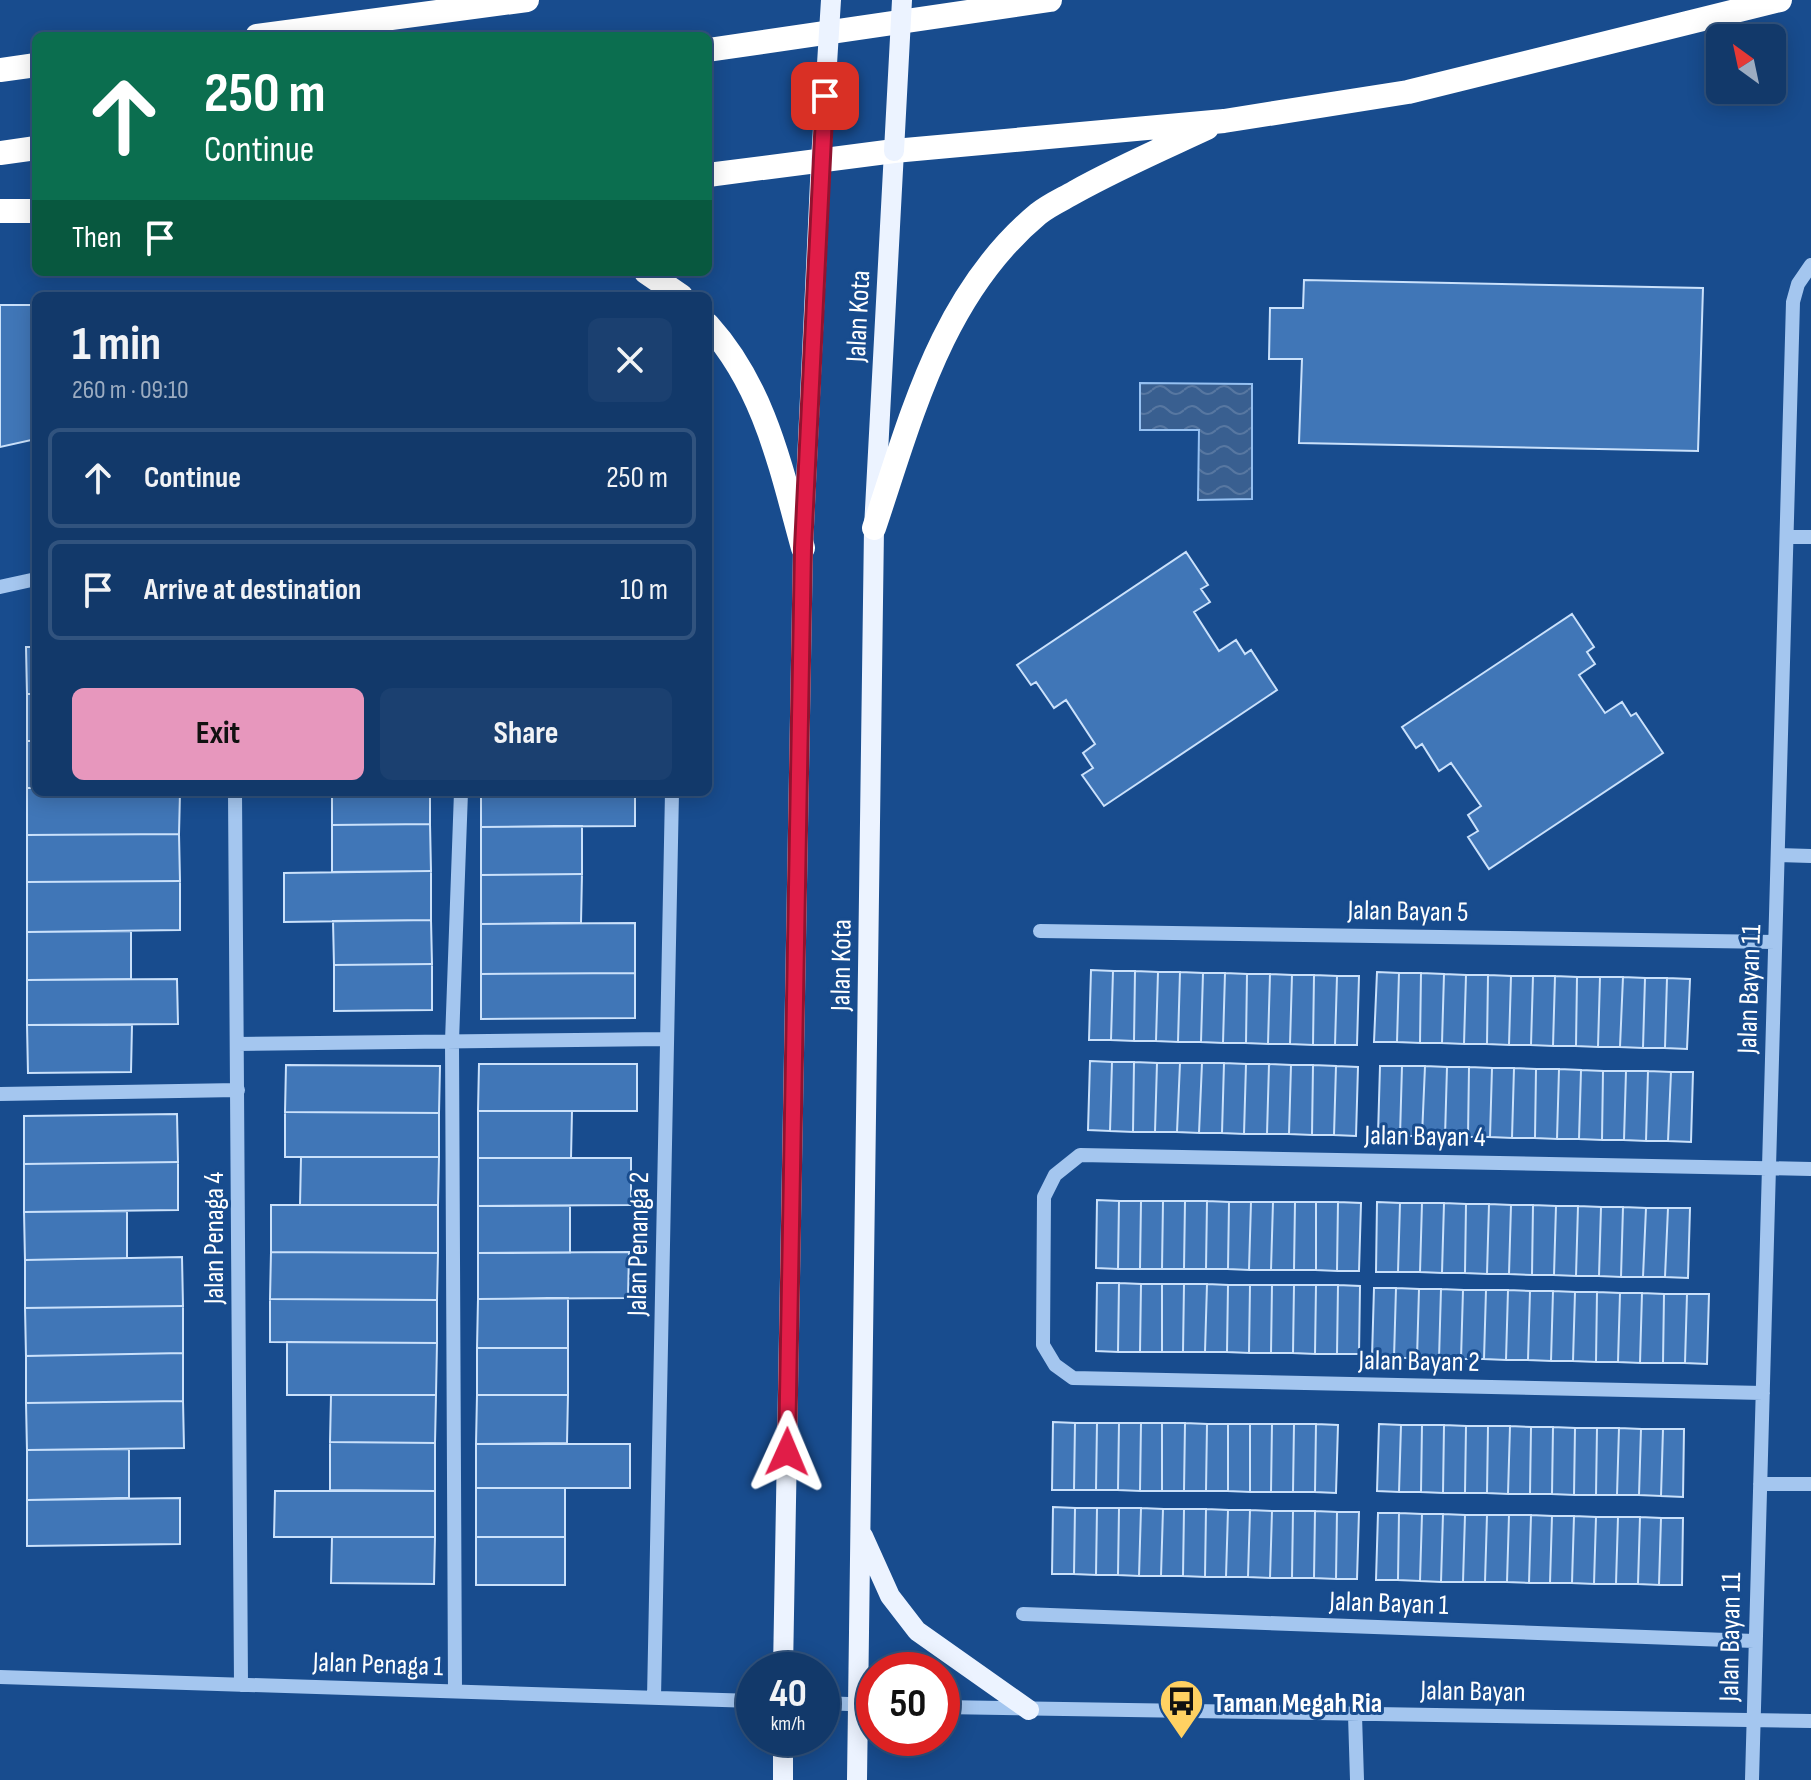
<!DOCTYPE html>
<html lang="en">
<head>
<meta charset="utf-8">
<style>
	body { margin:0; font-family:"Sofia Sans Condensed",sans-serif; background:#1b4070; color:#f1f3f6; height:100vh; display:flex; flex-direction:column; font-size:30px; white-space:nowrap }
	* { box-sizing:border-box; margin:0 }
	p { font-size:26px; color:#9cacc1 }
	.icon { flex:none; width:44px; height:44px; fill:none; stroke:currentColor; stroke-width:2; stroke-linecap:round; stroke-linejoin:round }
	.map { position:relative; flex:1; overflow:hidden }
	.sheet { position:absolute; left:32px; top:292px; width:680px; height:504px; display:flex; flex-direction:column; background:#12396a; border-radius:12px; box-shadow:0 4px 20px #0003,0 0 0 2px #31537e }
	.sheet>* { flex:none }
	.hud { position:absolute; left:32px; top:32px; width:680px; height:244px; border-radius:12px; box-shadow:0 4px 20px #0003,0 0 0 2px #31537e; background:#0b6e4f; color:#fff; overflow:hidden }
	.needle { width:52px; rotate:327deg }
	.tools { position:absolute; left:1706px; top:24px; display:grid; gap:16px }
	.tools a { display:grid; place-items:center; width:80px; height:80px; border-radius:12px; background:#12396a; box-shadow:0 4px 20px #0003,0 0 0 2px #31537e; font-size:40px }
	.speed { position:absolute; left:736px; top:1652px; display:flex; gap:16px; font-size:40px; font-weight:700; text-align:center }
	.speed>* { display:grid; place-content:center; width:104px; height:104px; border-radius:50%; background:#12396a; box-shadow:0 4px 20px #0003,0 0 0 2px #31537e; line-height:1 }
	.speed small { font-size:20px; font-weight:400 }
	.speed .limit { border:12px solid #d22; background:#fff; color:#111 }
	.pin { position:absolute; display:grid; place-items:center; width:68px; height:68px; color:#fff; margin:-34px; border-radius:16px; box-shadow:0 4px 12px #0006 }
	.me { position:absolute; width:88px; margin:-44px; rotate:1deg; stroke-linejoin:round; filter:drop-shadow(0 0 6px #0008) }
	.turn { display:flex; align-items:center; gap:28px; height:168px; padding:0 40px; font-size:36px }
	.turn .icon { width:104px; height:104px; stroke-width:2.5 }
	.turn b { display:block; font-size:56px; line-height:68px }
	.then { display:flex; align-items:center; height:76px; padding:0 40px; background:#0003; gap:16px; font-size:30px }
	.round { display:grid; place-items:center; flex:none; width:84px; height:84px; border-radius:12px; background:#1b4070 }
	.overview { display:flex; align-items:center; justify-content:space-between; height:136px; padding:0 40px }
	h1 { font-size:48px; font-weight:700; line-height:60px }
	.primary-button { display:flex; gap:16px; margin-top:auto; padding:16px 40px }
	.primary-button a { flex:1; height:92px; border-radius:12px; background:#e797bd; color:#111; font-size:32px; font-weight:700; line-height:92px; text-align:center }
	.primary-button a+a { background:#1b4070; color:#f1f3f6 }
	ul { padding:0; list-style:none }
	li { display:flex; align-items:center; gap:24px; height:100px; margin:0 16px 12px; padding:0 24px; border:4px solid #31537e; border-radius:12px }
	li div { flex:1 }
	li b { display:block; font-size:30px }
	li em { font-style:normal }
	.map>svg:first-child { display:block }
	.water { fill:url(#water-waves); stroke:#96c1f2; stroke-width:2 }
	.building { fill:#4076b7; stroke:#cae1fb; stroke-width:2 }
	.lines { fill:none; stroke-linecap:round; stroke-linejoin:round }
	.minor { stroke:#a4c6ef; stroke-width:14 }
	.major { stroke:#ecf3ff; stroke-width:20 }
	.highway { stroke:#fff; stroke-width:24 }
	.major-bridge { stroke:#ecf3ff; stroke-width:20 }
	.route-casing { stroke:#92132f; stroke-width:20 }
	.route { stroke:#e11d48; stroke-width:14 }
	.labels { text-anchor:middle; stroke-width:6; stroke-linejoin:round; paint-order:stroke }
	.street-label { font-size:28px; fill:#fff; stroke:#184c8e }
	.poi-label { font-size:28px; font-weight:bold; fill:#fff; stroke:#184c8e; text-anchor:start }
</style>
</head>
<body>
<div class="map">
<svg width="1811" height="1780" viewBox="0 0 1811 1780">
	<defs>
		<pattern id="water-waves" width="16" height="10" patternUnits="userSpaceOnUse" patternTransform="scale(2)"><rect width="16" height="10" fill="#395f90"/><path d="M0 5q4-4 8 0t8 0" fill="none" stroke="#5777a1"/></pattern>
	</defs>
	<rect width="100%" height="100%" fill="#184c8e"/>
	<path class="water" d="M1140,383L1252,384V499L1198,500L1199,430H1140Z"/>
	<path class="building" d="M1304,280L1703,288L1698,451L1299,443L1302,359H1269L1270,308H1303Z
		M0,305H36V439L0,447Z
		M1186,552L1208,585L1201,589L1210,602L1194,612L1219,651L1236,640L1245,654L1251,650L1277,690L1104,806L1082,775L1093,768L1083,753L1095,744L1066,700L1054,708L1036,682L1031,685L1017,665Z
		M1572,614L1594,647L1587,652L1595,664L1579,675L1605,713L1622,702L1631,716L1636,713L1663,753L1489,869L1468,837L1478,831L1468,815L1481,806L1451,763L1439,771L1422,744L1416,748L1402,727Z
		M26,647H36V694H27Z
		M27,694H36V741H27Z
		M27,741H36V788H27Z
		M27,788H36V792H180L179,834L27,835Z
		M332,792H430V824L332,825Z
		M481,792H635V826L481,827Z
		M430,824L431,871L332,872V825Z
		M582,826V874L481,875V827Z
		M179,834L180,881L27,882V835Z
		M431,871V920L284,922V873Z
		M582,874L581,923L481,924V875Z
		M180,881V930L27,932V882Z
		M431,920L432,964L334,965L333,921Z
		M635,923V973L481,974V924Z
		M131,931V979L27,980V932Z
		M432,964V1010L334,1011V965Z
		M1091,970L1113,971L1111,1040H1089Z
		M1113,971H1135L1134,1041L1111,1040Z
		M1135,971L1158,972L1156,1041H1134Z
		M1158,972H1180L1178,1042L1156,1041Z
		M1180,972L1203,973L1201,1042H1178Z
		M1377,972L1399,973L1397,1042H1374Z
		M635,973V1018L481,1019V974Z
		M1203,973H1225L1223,1043L1201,1042Z
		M1225,973L1247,974L1246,1043H1223Z
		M1399,973H1421L1420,1043L1397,1042Z
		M1421,973L1444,974L1442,1043H1420Z
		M1247,974H1270L1268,1044L1246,1043Z
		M1270,974L1292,975L1290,1044H1268Z
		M1444,974L1466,975L1464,1044L1442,1043Z
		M1292,975H1314L1313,1045L1290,1044Z
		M1314,975L1337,976L1335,1045H1313Z
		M1466,975H1488L1487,1044H1464Z
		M1488,975L1511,976L1509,1045L1487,1044Z
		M1337,976H1359L1357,1045H1335Z
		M1511,976H1533L1531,1045H1509Z
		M1533,976H1555L1553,1046L1531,1045Z
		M1555,976L1577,977L1576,1046H1553Z
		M1577,977H1600L1598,1047L1576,1046Z
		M1600,977H1623L1620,1047H1598Z
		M1623,977L1645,978L1643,1048L1620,1047Z
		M1645,978H1667L1665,1048H1643Z
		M1667,978L1690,979L1687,1049L1665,1048Z
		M177,979L178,1024L27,1025V980Z
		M27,1025H132L131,1072L28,1073Z
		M1090,1061L1112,1062L1110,1131L1088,1130Z
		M1112,1062H1134L1133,1132L1110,1131Z
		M1134,1062L1157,1063L1155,1132H1133Z
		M1157,1063H1180L1177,1132H1155Z
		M1180,1063H1202L1199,1133L1177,1132Z
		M1202,1063H1224L1222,1133H1199Z
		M1224,1063L1246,1064L1244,1134L1222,1133Z
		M479,1064H637V1111H478Z
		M1246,1064H1269L1267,1134H1244Z
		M1269,1064L1291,1065L1289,1134H1267Z
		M286,1065L440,1066L439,1113L285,1112Z
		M1291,1065H1313L1312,1135L1289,1134Z
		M1313,1065L1336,1066L1334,1135H1312Z
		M1336,1066L1358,1067L1356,1136L1334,1135Z
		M1380,1066H1402L1400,1136L1378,1135Z
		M1402,1066H1425L1422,1136H1400Z
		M1425,1066L1447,1067L1445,1137L1422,1136Z
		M1447,1067H1469L1468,1137H1445Z
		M1469,1067L1492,1068L1490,1137H1468Z
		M1492,1068H1514L1512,1138L1490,1137Z
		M1514,1068L1536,1069L1535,1138H1512Z
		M1536,1069H1559L1557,1139L1535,1138Z
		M1559,1069L1581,1070L1579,1139H1557Z
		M1581,1070L1603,1071L1602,1140L1579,1139Z
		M1603,1071H1626L1624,1140H1602Z
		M1626,1071H1648L1646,1141L1624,1140Z
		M1648,1071L1671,1072L1668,1141H1646Z
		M1671,1072H1693L1691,1142L1668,1141Z
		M478,1111H572L571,1158H478Z
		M285,1112L439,1113V1157H285Z
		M177,1114L178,1162L24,1164V1116Z
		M301,1157H439L438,1205H300Z
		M478,1158H631V1205L478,1206Z
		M178,1162V1210L24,1212V1164Z
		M1097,1200L1119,1201L1118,1269L1096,1268Z
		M1119,1201H1141L1140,1269H1118Z
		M1141,1201H1163L1162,1269H1140Z
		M1163,1201H1185L1184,1269H1162Z
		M1185,1201H1207L1206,1269H1184Z
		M1207,1201L1229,1202L1228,1269H1206Z
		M1229,1202H1251L1249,1270L1228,1269Z
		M1251,1202H1273L1271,1270H1249Z
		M1273,1202H1295L1294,1270H1271Z
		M1295,1202H1316V1270H1294Z
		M1316,1202H1338L1337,1271L1316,1270Z
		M1338,1202L1361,1203L1359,1271H1337Z
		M1377,1202L1400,1203L1398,1272H1376Z
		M1400,1203H1422L1420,1272H1398Z
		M1422,1203H1444L1442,1273L1420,1272Z
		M1444,1203L1466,1204L1465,1273H1442Z
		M1466,1204H1489L1487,1274L1465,1273Z
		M1489,1204L1511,1205L1509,1274H1487Z
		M271,1205H438V1253L271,1252Z
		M1511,1205H1533L1532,1275L1509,1274Z
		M1533,1205L1556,1206L1554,1275H1532Z
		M478,1206H570V1253H478Z
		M1556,1206H1578L1576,1276L1554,1275Z
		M1578,1206L1601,1207L1599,1276H1576Z
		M1601,1207H1623L1621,1277L1599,1276Z
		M1623,1207L1646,1208L1643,1277H1621Z
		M1646,1208H1668L1665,1277H1643Z
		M1668,1208H1690L1688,1278L1665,1277Z
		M127,1211V1258L25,1260L24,1212Z
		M271,1252L438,1253L437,1300L270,1299Z
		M629,1252L628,1298L478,1299V1253Z
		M182,1257L183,1306L25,1308V1260Z
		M1097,1283H1119L1118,1352L1096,1351Z
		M1119,1283L1141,1284L1140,1352H1118Z
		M1141,1284H1162V1352H1140Z
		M1162,1284H1184L1183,1352H1162Z
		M1184,1284H1207L1205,1352H1183Z
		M1207,1284L1228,1285L1227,1352H1205Z
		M1228,1285H1250L1249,1353L1227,1352Z
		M1250,1285H1272L1271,1353H1249Z
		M1272,1285H1294L1293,1353H1271Z
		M1294,1285H1316L1315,1354L1293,1353Z
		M1316,1285H1338L1337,1354H1315Z
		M1338,1285L1360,1286L1359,1354H1337Z
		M1374,1288H1396L1394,1358L1372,1357Z
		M1396,1288L1419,1289L1417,1358H1394Z
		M1419,1289H1441L1439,1359L1417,1358Z
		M1441,1289L1463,1290L1461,1359H1439Z
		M1463,1290H1486L1484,1359H1461Z
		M1486,1290H1508L1506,1360L1484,1359Z
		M1508,1290L1530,1291L1528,1360H1506Z
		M1530,1291H1553L1551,1361L1528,1360Z
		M1553,1291L1575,1292L1573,1361H1551Z
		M1575,1292H1597L1596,1362L1573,1361Z
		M1597,1292L1620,1293L1618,1362H1596Z
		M1620,1293H1642L1640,1363L1618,1362Z
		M1642,1293L1664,1294L1663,1363H1640Z
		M1664,1294H1687L1685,1363H1663Z
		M1687,1294H1709L1707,1364L1685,1363Z
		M568,1298V1348H477L478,1299Z
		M270,1299L437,1300V1343L270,1342Z
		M183,1306V1353L26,1356L25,1308Z
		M287,1342L437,1343L436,1395H287Z
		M477,1348H568V1395H477Z
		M183,1353V1401L26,1403V1356Z
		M331,1395H436L435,1443L330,1442Z
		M477,1395H568L567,1443L476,1444Z
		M183,1401L184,1448L27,1450L26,1403Z
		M1053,1422L1075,1423L1074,1490H1052Z
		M1075,1423H1097L1096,1490H1074Z
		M1097,1423H1119L1118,1490H1096Z
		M1119,1423H1141L1140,1491L1118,1490Z
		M1141,1423H1162V1491H1140Z
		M1162,1423H1185L1184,1491H1162Z
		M1185,1423L1207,1424L1206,1491H1184Z
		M1207,1424H1228V1491H1206Z
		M1228,1424H1250V1492L1228,1491Z
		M1250,1424H1272L1271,1492H1250Z
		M1272,1424H1294L1293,1492H1271Z
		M1294,1424H1316L1315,1492H1293Z
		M1316,1424L1338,1425L1336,1493L1315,1492Z
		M1379,1424L1401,1425L1399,1492L1377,1491Z
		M1401,1425H1422L1421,1492H1399Z
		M1422,1425H1444L1443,1493L1421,1492Z
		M1444,1425L1466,1426L1465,1493H1443Z
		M1466,1426H1488L1487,1493H1465Z
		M1488,1426H1510L1508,1494L1487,1493Z
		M1510,1426L1531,1427L1530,1494H1508Z
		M1531,1427H1553L1552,1494H1530Z
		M1553,1427L1575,1428L1574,1495L1552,1494Z
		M1575,1428H1597L1596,1495H1574Z
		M1597,1428H1619L1617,1495H1596Z
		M1619,1428L1641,1429L1639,1495H1617Z
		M1641,1429H1663L1661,1496L1639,1495Z
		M1663,1429H1684L1683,1497L1661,1496Z
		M330,1442L435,1443V1491L330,1490Z
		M476,1444H630V1488H476Z
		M129,1449V1498L27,1500V1450Z
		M476,1488H565V1537H476Z
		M275,1491H435V1537H274Z
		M180,1498V1544L27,1546V1500Z
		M1053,1507L1075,1508L1074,1574H1052Z
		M1075,1508H1097L1096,1575L1074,1574Z
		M1097,1508H1119L1118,1575H1096Z
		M1119,1508H1141L1139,1576L1118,1575Z
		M1141,1508L1163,1509L1161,1576H1139Z
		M1163,1509H1184L1183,1576H1161Z
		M1184,1509H1206L1205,1577L1183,1576Z
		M1206,1509L1228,1510L1226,1577H1205Z
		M1228,1510H1250L1248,1577H1226Z
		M1250,1510L1272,1511L1270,1578L1248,1577Z
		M1272,1511H1293L1292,1578H1270Z
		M1293,1511H1315L1314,1578H1292Z
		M1315,1511L1337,1512L1336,1579L1314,1578Z
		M1337,1512H1359L1357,1579H1336Z
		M1378,1513H1399L1398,1580H1376Z
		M1399,1513L1422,1514L1420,1581L1398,1580Z
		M1422,1514H1443L1441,1582L1420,1581Z
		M1443,1514L1465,1515L1463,1582H1441Z
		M1465,1515H1487L1485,1582H1463Z
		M1487,1515H1509L1507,1582H1485Z
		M1509,1515H1531L1529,1583L1507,1582Z
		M1531,1515L1552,1516L1550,1583H1529Z
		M1552,1516H1574L1572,1583H1550Z
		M1574,1516L1596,1517L1594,1584L1572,1583Z
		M1596,1517H1618L1616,1584H1594Z
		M1618,1517H1640L1638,1584H1616Z
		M1640,1517L1661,1518L1659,1585L1638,1584Z
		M1661,1518H1683L1682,1585H1659Z
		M332,1537H435L434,1584L331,1583Z
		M476,1537H565V1585H476Z"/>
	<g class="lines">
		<path class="minor" d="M1787,537H1811
			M0,587L36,579
			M235,792L241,1685
			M1778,855L1811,856
			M1040,931L1775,942
			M237,1044L667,1039
			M0,1094L238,1090
			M1763,1393L1073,1378L1055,1365L1043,1345L1044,1197L1055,1175L1080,1155L1811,1169
			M1760,1484H1811
			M1023,1614L1754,1641
			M0,1677L754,1701
			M455,1691L452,1041L461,792
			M654,1698L672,792
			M822,1703L874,1705
			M942,1707L1811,1721
			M1355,1715L1357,1780
			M1752,1780L1793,302L1798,284L1811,265"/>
		<path class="major" d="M863,1536L890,1596L917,1631L1029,1710
			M783,1670L803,548L821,160
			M783,1738V1780
			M857,1780L874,528L894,151"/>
		<path class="highway" d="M257,36L527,0
			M708,50L1050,0
			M0,70L36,65
			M0,153L36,148
			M708,175L894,151L1224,121L1408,92L1780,0
			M0,211H36
			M646,272L681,296
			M708,325C765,388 781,469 803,548
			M874,528C912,415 942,294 1038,214C1049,205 1063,199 1075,192C1118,168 1162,149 1207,128"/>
		<path class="major-bridge" d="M894,151L902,0
			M821,160L831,0"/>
	</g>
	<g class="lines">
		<defs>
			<path id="route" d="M787,1452L803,548L825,96"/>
		</defs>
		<use href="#route" class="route-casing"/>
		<use href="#route" class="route"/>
	</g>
	<defs>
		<symbol id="bus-pin" viewBox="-11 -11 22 30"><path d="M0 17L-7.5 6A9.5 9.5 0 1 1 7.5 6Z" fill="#ffd162" stroke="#184c8e"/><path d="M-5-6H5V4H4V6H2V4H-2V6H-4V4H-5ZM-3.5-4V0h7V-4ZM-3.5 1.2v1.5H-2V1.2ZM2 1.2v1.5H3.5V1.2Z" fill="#111"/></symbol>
	</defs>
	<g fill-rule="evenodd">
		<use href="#bus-pin" x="1156" y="1676" width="51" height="69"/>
	</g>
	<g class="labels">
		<g class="street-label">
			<text transform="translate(857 316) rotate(-87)" y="10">Jalan Kota</text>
			<text transform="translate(1408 910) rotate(1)" y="10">Jalan Bayan 5</text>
			<text transform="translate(840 965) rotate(-89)" y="10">Jalan Kota</text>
			<text transform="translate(1748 989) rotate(-88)" y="10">Jalan Bayan 11</text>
			<text transform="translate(1425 1135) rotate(1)" y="10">Jalan Bayan 4</text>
			<text transform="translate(213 1238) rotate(-90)" y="10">Jalan Penaga 4</text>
			<text transform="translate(637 1244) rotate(-89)" y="10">Jalan Penanga 2</text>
			<text transform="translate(1419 1360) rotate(1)" y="10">Jalan Bayan 2</text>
			<text transform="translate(1389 1602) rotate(2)" y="10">Jalan Bayan 1</text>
			<text transform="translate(1729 1637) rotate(-89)" y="10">Jalan Bayan 11</text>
			<text transform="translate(378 1663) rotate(2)" y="10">Jalan Penaga 1</text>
			<text transform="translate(1473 1690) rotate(1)" y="10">Jalan Bayan</text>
		</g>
		<g class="poi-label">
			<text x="1213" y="1712">Taman Megah Ria</text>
		</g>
	</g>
</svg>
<div class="tools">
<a><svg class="needle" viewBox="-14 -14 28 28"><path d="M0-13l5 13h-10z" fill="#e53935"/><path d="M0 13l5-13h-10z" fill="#9cacc1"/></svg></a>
</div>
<div class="speed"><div>40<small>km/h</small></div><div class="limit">50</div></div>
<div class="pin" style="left:825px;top:96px;background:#d93025"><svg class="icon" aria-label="arrive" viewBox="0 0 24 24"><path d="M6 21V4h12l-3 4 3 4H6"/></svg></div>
<svg class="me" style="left:787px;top:1452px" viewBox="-20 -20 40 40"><path d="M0-17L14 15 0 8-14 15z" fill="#e11d48" stroke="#fff" stroke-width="4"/></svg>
<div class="hud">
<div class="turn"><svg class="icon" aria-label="ahead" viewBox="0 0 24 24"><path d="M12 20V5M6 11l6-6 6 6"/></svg><div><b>250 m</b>Continue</div></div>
<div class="then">Then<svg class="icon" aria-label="arrive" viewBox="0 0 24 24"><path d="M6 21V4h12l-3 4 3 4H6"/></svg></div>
</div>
<section class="sheet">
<div class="overview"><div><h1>1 min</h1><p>260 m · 09:10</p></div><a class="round"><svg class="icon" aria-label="close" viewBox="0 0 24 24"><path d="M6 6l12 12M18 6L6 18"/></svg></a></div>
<ul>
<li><svg class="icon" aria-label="ahead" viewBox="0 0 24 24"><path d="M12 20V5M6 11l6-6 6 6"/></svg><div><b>Continue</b></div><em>250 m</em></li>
<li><svg class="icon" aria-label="arrive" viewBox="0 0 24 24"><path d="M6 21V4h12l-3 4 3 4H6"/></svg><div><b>Arrive at destination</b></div><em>10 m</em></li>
</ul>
<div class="primary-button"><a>Exit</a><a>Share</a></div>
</section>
</div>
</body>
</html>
